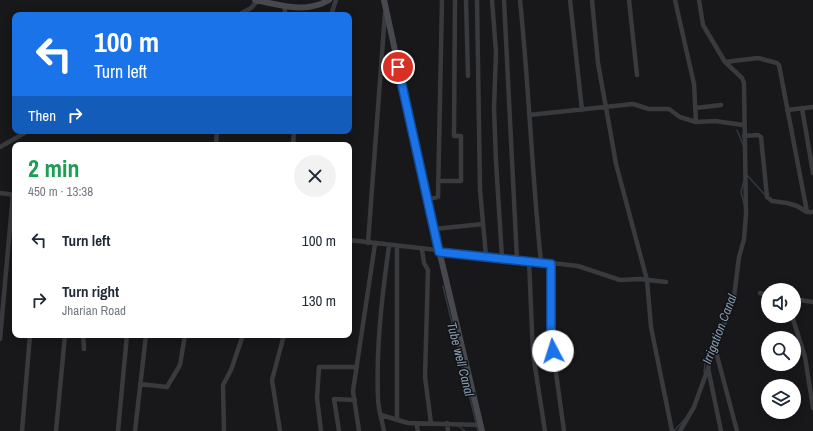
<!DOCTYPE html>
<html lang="en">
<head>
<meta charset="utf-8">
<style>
	body { margin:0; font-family:"Archivo Narrow",sans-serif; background:#f2f2f3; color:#1f2937; height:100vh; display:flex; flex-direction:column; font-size:15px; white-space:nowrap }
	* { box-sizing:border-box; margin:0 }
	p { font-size:13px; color:#747a83 }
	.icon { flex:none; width:22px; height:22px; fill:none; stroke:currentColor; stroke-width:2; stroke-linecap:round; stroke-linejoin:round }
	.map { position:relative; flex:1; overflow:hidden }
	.sheet { position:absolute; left:12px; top:142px; width:340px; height:196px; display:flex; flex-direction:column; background:#fff; border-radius:8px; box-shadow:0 2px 10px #0003 }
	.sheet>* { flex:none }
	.hud { position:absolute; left:12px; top:12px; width:340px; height:122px; border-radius:8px; box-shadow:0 2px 10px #0003; background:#1a73e8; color:#fff; overflow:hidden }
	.buttons { position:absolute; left:761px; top:283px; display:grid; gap:8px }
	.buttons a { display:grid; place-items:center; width:40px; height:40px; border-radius:50%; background:#fff; box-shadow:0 2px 10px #0003; font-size:20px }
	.pin { position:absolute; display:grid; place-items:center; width:34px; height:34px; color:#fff; margin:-17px; border:2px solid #fff; border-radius:50%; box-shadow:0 1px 4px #0007 }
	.me { position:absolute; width:44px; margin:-22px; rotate:355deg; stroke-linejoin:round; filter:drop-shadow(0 0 3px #0008) }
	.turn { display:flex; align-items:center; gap:14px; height:84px; padding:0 16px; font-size:18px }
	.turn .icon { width:52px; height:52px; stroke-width:2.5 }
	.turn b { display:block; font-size:28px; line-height:34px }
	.then { display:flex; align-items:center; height:38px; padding:0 16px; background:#0003; gap:8px; font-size:15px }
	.round { display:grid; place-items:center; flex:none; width:42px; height:42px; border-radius:21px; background:#f2f2f3 }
	.overview { display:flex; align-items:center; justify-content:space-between; height:68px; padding:0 16px }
	h1 { font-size:24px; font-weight:700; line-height:30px; color:#1e9e55 }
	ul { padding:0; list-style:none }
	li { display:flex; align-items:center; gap:12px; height:60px; padding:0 16px }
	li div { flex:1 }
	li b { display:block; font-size:15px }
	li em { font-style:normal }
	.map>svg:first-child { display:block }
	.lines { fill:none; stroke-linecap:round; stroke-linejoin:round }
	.stream { stroke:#31383f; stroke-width:1.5 }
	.street { stroke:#393a3e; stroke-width:4.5 }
	.secondary { stroke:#47494e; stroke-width:6 }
	.route-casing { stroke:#114b97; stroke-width:10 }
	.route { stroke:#1a73e8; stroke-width:7 }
	.labels { text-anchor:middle; stroke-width:3; stroke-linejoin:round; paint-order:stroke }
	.water-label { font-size:13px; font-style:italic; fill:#859ab1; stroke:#131315 }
</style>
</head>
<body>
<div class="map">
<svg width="813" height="431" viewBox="0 0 813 431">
	<rect width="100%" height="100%" fill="#18181a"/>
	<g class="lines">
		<path class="stream" d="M737,130L743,145
			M746,174L765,195
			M744,180L741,192L744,204
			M443,286L478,431
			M704,372L705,363L721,325
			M458,426L465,431
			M674,431L685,419"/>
		<path class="street" d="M466,0L468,76
			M477,0L480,190L486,256
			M492,0L496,52L494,108L496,162L502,258
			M504,0L517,260
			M520,0C529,87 532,175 541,262
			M570,0L582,110
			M592,0L598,63L610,130L616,164L647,280L651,327L672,431
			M629,0L637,75
			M675,0L694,84L696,122
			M238,15L251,8L258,0
			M285,15V7
			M331,15L336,0
			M725,62L758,58L777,63L779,65L807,212
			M695,108L721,105
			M802,108L813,173
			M787,110L813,107
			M529,115L633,104L649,109H669L680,117L696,122L715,121L743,125
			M744,136L758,135L761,137L767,197L772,201L787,203L797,206L807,212H813
			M216,145L217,131
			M293,145L294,131
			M0,147L28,131
			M438,181H461V136H454L455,0
			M0,193L15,195
			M427,199L438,197L442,0
			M434,229L483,224
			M349,240L578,266L620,280L640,279L666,282
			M368,243L385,13
			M397,247V420
			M422,250L424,263L428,270L425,377L431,423
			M529,261L533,354L545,431
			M551,264V337L564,431
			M760,293L768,295
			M794,299L813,302
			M792,316L805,357L813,408
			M83,335L84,349
			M0,339L13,194
			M715,348L737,431
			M708,368L721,431
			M140,384L167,387L180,365L185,335
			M381,415L408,423L480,425
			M416,423L418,431
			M447,423L448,431
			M22,431L30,335
			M56,431L65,335
			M118,431L127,335
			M135,431L146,335
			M224,431L223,385L231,370L243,335
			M280,431L272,380L284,335
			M321,431L317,398L319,367H357
			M339,431L334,399L355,400
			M359,431L353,391L375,244
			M384,431C382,420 378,409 378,398C376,347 382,296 389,246
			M680,431L694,407L734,297L739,257L744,239L746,215L744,83L742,78L725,62L703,25L699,0"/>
		<path class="secondary" d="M255,0C280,5 306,14 329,0
			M384,0L434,229L482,431"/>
	</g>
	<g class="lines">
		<defs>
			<path id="route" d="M398,67L439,252L551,264V337L553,351"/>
		</defs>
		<use href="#route" class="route-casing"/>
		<use href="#route" class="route"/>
	</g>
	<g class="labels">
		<g class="water-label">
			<text transform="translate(719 329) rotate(-69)" y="5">Irrigation Canal</text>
			<text transform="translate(461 359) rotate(76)" y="5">Tube well Canal</text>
		</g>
	</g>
</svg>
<div class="buttons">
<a><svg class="icon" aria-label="sound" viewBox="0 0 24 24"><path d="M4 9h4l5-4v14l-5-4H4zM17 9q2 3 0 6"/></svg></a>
<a><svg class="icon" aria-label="search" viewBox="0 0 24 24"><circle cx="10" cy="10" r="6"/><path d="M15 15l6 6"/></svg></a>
<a><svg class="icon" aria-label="layers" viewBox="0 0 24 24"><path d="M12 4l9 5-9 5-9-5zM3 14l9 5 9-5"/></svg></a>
</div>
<div class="pin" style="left:398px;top:67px;background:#d93025"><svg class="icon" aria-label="arrive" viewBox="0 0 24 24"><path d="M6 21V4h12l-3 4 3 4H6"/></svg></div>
<svg class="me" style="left:553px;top:351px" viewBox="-20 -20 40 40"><circle r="19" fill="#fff"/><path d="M0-13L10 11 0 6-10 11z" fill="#1a73e8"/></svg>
<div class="hud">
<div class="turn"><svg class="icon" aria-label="left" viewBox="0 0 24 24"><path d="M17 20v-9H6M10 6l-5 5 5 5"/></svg><div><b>100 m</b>Turn left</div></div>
<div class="then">Then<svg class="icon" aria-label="right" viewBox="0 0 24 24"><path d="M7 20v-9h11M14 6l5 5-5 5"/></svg></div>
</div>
<section class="sheet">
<div class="overview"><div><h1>2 min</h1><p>450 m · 13:38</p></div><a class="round"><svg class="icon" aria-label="close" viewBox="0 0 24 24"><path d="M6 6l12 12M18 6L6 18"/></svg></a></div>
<ul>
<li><svg class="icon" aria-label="left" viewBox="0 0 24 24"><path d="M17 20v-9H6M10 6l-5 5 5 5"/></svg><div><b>Turn left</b></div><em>100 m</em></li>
<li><svg class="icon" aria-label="right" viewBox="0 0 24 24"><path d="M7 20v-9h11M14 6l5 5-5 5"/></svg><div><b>Turn right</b><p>Jharian Road</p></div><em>130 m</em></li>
</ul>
</section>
</div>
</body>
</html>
